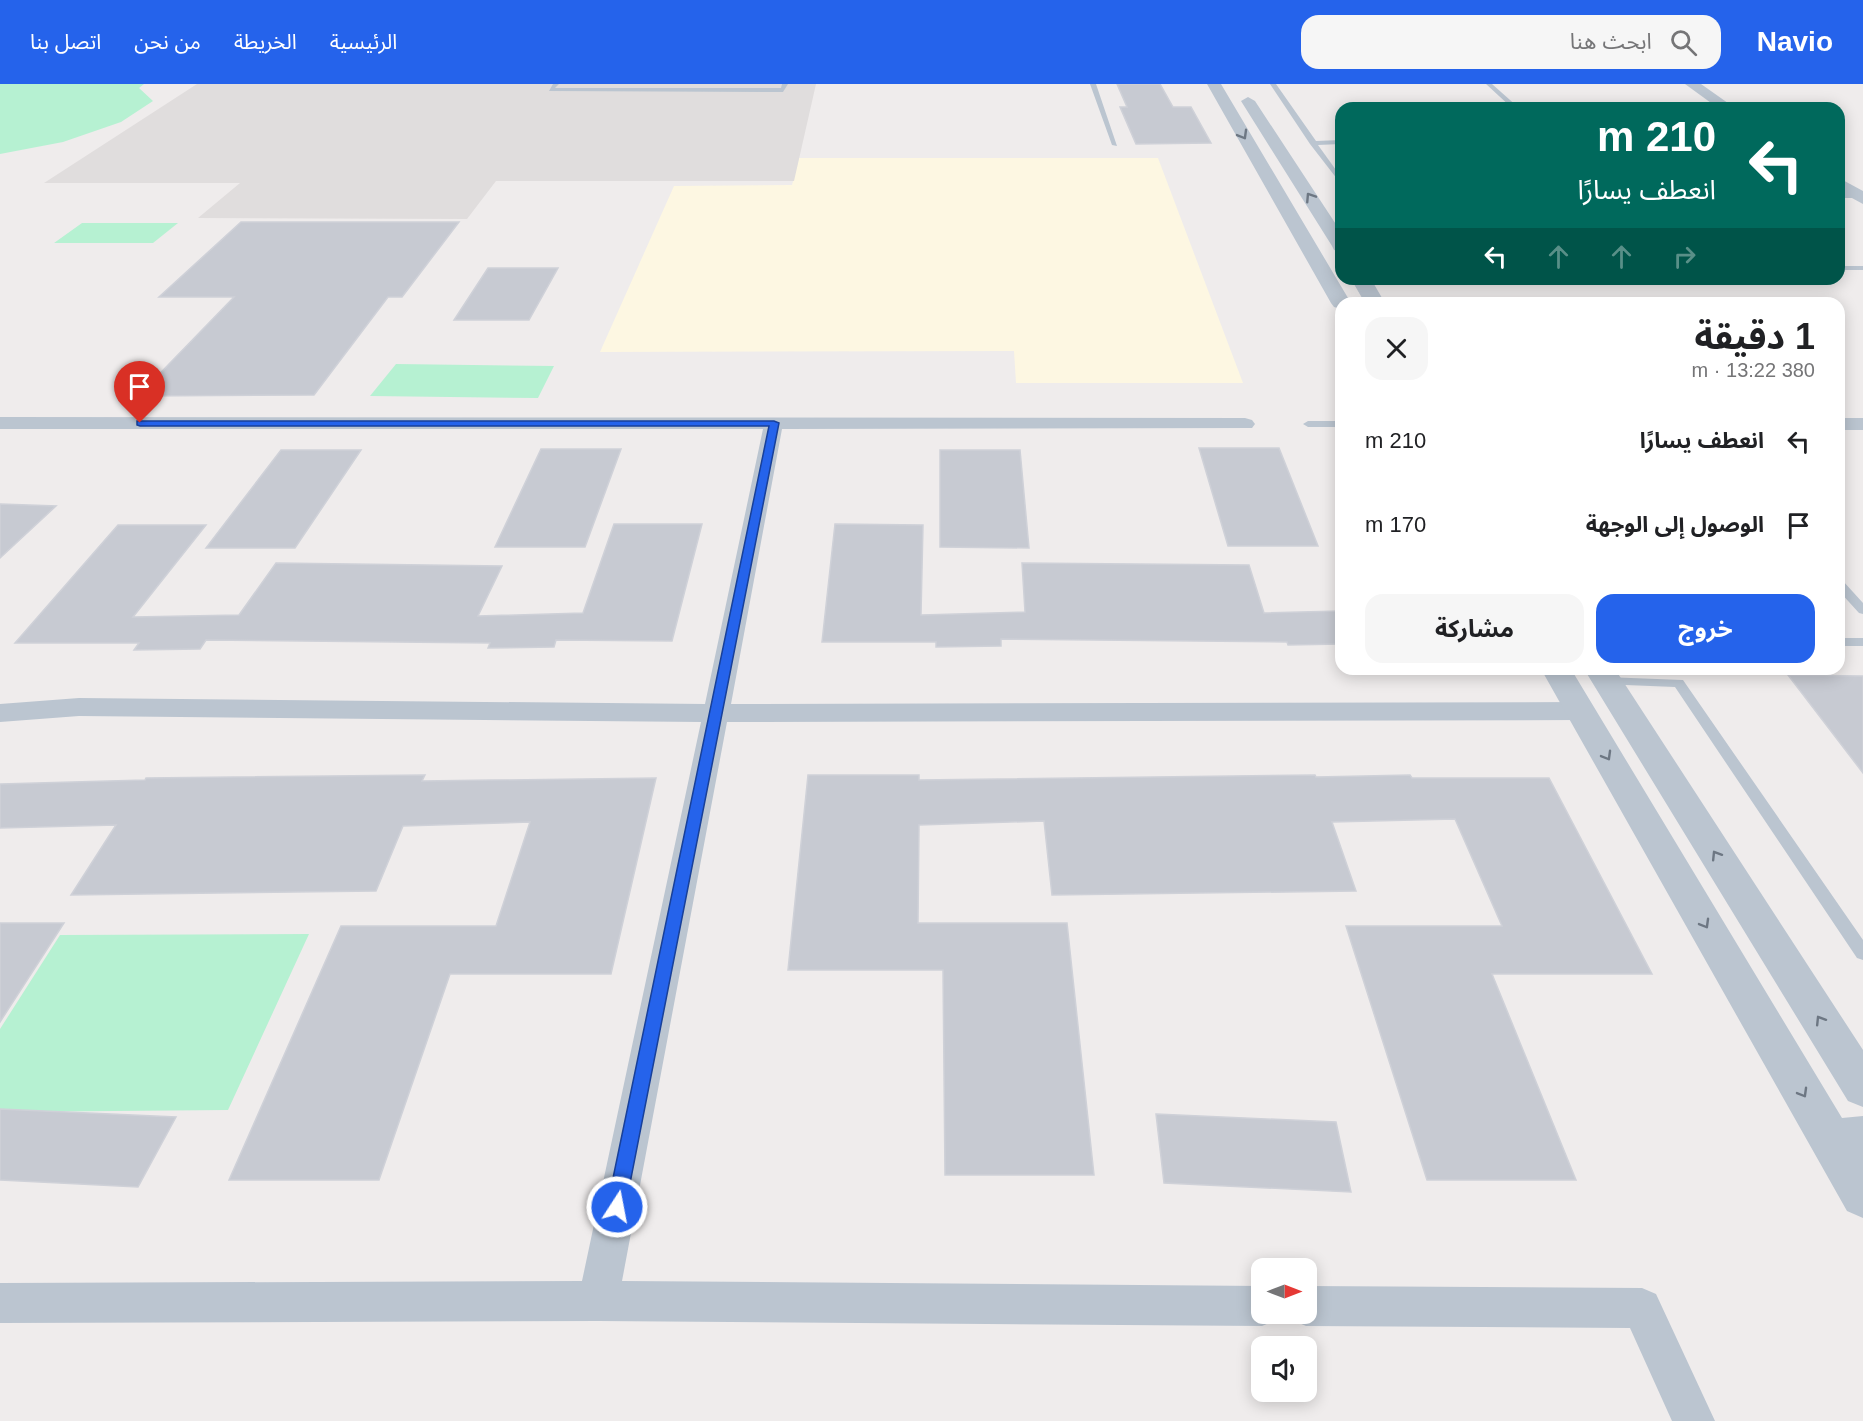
<!DOCTYPE html>
<html lang="ar">
<head>
<meta charset="utf-8">
<style>
	body { margin:0; font-family:Arial,"Noto Sans Arabic",sans-serif; background:#f6f6f6; color:#202124; direction:rtl; height:100vh; display:flex; flex-direction:column; font-size:22px; white-space:nowrap }
	* { box-sizing:border-box; margin:0 }
	p { font-size:20px; color:#757577 }
	.icon { flex:none; width:33px; height:33px; fill:none; stroke:currentColor; stroke-width:2; stroke-linecap:round; stroke-linejoin:round }
	.map { position:relative; flex:1; overflow:hidden; direction:ltr }
	.side { position:absolute; left:1335px; top:213px; width:510px; height:378px; display:flex; flex-direction:column; background:#fff; border-radius:18px; box-shadow:0 3px 15px #0003; direction:rtl }
	.side>* { flex:none }
	.banner { position:absolute; left:1335px; top:18px; width:510px; height:183px; border-radius:18px; box-shadow:0 3px 15px #0003; direction:rtl; background:#00695c; color:#fff; overflow:hidden }
	.needle { width:39px; rotate:90deg }
	.fabs { position:absolute; left:1251px; top:1174px; display:grid; gap:12px }
	.fabs a { display:grid; place-items:center; width:66px; height:66px; border-radius:12px; background:#fff; box-shadow:0 3px 15px #0003; font-size:30px }
	.pin { position:absolute; display:grid; place-items:center; width:51px; height:51px; color:#fff; margin:-62px -26px; border-radius:50% 50% 50% 0; rotate:-45deg; box-shadow:0 0 6px #0007 }
	.pin .icon { rotate:45deg }
	.me { position:absolute; width:66px; margin:-33px; rotate:11deg; stroke-linejoin:round; filter:drop-shadow(0 0 4px #0008) }
	.turn { display:flex; align-items:center; gap:21px; height:126px; padding:0 30px; font-size:27px }
	.turn .icon { width:78px; height:78px; stroke-width:2.5 }
	.turn b { display:block; font-size:42px; line-height:51px }
	.lanes { display:flex; align-items:center; height:57px; padding:0 30px; background:#0003; justify-content:center; gap:30px; direction:ltr }
	.lanes .off { opacity:.35 }
	.round { display:grid; place-items:center; flex:none; width:63px; height:63px; border-radius:18px; background:#f6f6f6 }
	.summary { display:flex; align-items:center; justify-content:space-between; height:102px; padding:0 30px }
	h1 { font-size:36px; font-weight:700; line-height:45px }
	.cta { display:flex; gap:12px; margin-top:auto; padding:12px 30px }
	.cta a { flex:1; height:69px; border-radius:18px; background:#2563eb; color:#fff; font-size:24px; font-weight:700; line-height:69px; text-align:center }
	.cta a+a { background:#f6f6f6; color:#202124 }
	ul { padding:0; list-style:none }
	li { display:flex; align-items:center; gap:18px; height:84px; padding:0 30px }
	li div { flex:1 }
	li b { display:block; font-size:22px }
	li em { font-style:normal }
	header { display:flex; align-items:center; gap:36px; box-sizing:border-box; height:84px; padding:0 30px; background:#2563eb; color:#fff }
	header strong { font-size:28px }
	nav { display:flex; gap:33px; margin-inline-start:auto; font-size:21px }
	.search { width:420px; height:54px; background:#f6f6f6; display:flex; align-items:center; gap:15px; box-sizing:border-box; padding:0 21px; border-radius:18px; color:#757577; font-size:22px }
	.map>svg:first-child { display:block }
	.commercial { fill:#fdf7e2 }
	.education { fill:#e0dddd }
	.green { fill:#b6f1d2 }
	.building { fill:#c7cad2; stroke:#cfd1d8; stroke-width:1.5 }
	.lines { fill:none; stroke-linecap:round; stroke-linejoin:round }
	.service { fill:#bbc5d0; fill-rule:evenodd }
	.minor { fill:#bbc5d0; fill-rule:evenodd }
	.tertiary { fill:#bbc5d0; fill-rule:evenodd }
	.oneway { stroke:#6d7783 }
	.route { fill:#2563eb; stroke:#184099; stroke-width:1.5 }
</style>
</head>
<body>
<header>
<strong>Navio</strong>
<div class="search"><svg class="icon" aria-label="search" viewBox="0 0 24 24"><circle cx="10" cy="10" r="6"/><path d="M15 15l6 6"/></svg>ابحث هنا</div>
<nav><a>الرئيسية</a><a>الخريطة</a><a>من نحن</a><a>اتصل بنا</a></nav>
</header>
<div class="map">
<svg width="1863" height="1337" viewBox="0 0 1863 1337">
	<rect width="100%" height="100%" fill="#efecec"/>
	<path class="commercial" d="M799,74H1158L1243,299H1016L1014,267L600,268L674,102L792,101Z"/>
	<path class="education" d="M197,0H816L794,97H496L467,135L198,134L240,99H44Z"/>
	<path class="green" d="M0,0H144L139,4L153,17L121,38L63,58L0,70Z
		M82,139H178L153,159H54Z
		M396,280L554,282L538,314L370,312Z
		M309,850L228,1026L0,1028V945L60,851Z"/>
	<path class="building" d="M1117,0H1160L1173,23H1191L1211,59L1136,60L1120,23H1127Z
		M241,138H459L402,213H388L314,311L138,312L234,213H159Z
		M488,184H558L529,236H454Z
		M1199,364H1279L1318,462H1228Z
		M541,365H621L585,463H495Z
		M281,366H361L295,464H206Z
		M940,366H1020L1029,464L940,463Z
		M0,420L56,422L0,474Z
		M614,440H702L672,557L556,556L554,563L488,564L490,559L206,556L200,565L134,566L139,559H15L118,441H206L133,533L239,531L276,479L502,482L478,532L583,529Z
		M835,440L923,441L921,531L1025,528L1022,479L1249,481L1264,529L1341,527V560L1288,561L1287,558L1001,555V562L936,563V558H822Z
		M1788,591L1863,592V689Z
		M425,691L422,697L656,694L611,890H450L379,1096H229L341,842H496L530,738L403,742L376,807L71,811L116,741L0,744V700L145,696L146,694Z
		M808,691H919V696L1315,691L1316,693L1410,691L1412,694H1549L1652,890H1492L1576,1096H1427L1346,842H1502L1455,735L1332,738L1356,807L1052,811L1044,737L919,741L918,839H1067L1094,1091H945L943,886H788Z
		M0,839H64L0,938Z
		M0,1025L176,1033L138,1103L0,1096Z
		M1156,1030L1336,1038L1351,1108L1164,1099Z"/>
	<g class="lines">
		<path class="service" d="M553,0H559L555,4H781L782,0H788L783,8L549,7Z
			M1090,0H1096L1117,62L1112,61Z
			M1270,0H1276L1316,57L1341,56V60L1318,61L1341,93V100L1310,60Z
			M1486,0H1492L1519,24H1512Z
			M1839,110H1858L1862,112L1858,114H1839Z
			M1839,182H1863V186H1839Z
			M1341,337V343H1308L1303,340L1308,337Z
			M1839,496L1843,497L1863,519V530L1859,529L1839,507Z
			M1839,554H1863V562H1839Z
			M1605,593L1683,596L1863,856V876L1857,874L1675,603L1601,600L1599,597Z"/>
		<path class="minor" d="M0,333L1245,334L1252,336L1255,340L1252,344L782,345L731,620L1580,618L1589,620L1593,627L1589,634L1580,636L727,638L622,1197L1262,1202V1230H1279L1276,1236L1262,1242L598,1237L0,1239V1199L582,1197L701,638L79,632L0,638V620L79,614L705,620L763,345H0Z
			M1839,334H1863V346H1839Z
			M1306,1202L1642,1204L1656,1210L1715,1337H1672L1630,1244L1306,1242L1292,1236L1289,1230H1306Z"/>
		<path class="tertiary" d="M1207,0H1221L1351,219H1341V225L1334,223L1331,219Z
			M1685,0H1701L1735,24H1718Z
			M1248,13L1255,17L1341,148V168L1334,166L1332,162L1241,17Z
			M1839,94L1863,107V120L1839,107Z
			M1351,195H1371L1385,219H1365Z
			M1541,585H1571L1842,1034L1863,1032V1134L1847,1127Z
			M1584,585H1615L1863,966V1023L1848,1017Z"/>
	</g>
	<defs><path id="oneway-chevron" d="M-2-3.5L2.5 0L-2 3.5" fill="none" stroke-width="1.6" stroke-linecap="round" stroke-linejoin="round" transform="scale(1.5)"/></defs>
	<g class="oneway">
		<use href="#oneway-chevron" transform="translate(1243 51) rotate(60)"/>
		<use href="#oneway-chevron" transform="translate(1310 113) rotate(-123)"/>
		<use href="#oneway-chevron" transform="translate(1607 672) rotate(60)"/>
		<use href="#oneway-chevron" transform="translate(1716 771) rotate(-122)"/>
		<use href="#oneway-chevron" transform="translate(1705 840) rotate(60)"/>
		<use href="#oneway-chevron" transform="translate(1820 936) rotate(-122)"/>
		<use href="#oneway-chevron" transform="translate(1803 1009) rotate(60)"/>
	</g>
	<path class="route" d="M137,337H774L779,339L624,1130L617,1132L610,1130L607,1123L769,342H140L137,341Z"/>
</svg>
<div class="fabs">
<a><svg class="needle" viewBox="-14 -14 28 28"><path d="M0-13l5 13h-10z" fill="#e53935"/><path d="M0 13l5-13h-10z" fill="#757577"/></svg></a>
<a><svg class="icon" aria-label="sound" viewBox="0 0 24 24"><path d="M4 9h4l5-4v14l-5-4H4zM17 9q2 3 0 6"/></svg></a>
</div>
<div class="pin" style="left:140px;top:339px;background:#d93025"><svg class="icon" aria-label="arrive" viewBox="0 0 24 24"><path d="M6 21V4h12l-3 4 3 4H6"/></svg></div>
<svg class="me" style="left:617px;top:1123px" viewBox="-20 -20 40 40"><circle r="17" fill="#2563eb" stroke="#fff" stroke-width="3"/><path d="M0-11L8 9 0 5-8 9z" fill="#fff"/></svg>
<div class="banner">
<div class="turn"><svg class="icon" aria-label="left" viewBox="0 0 24 24"><path d="M17 20v-9H6M10 6l-5 5 5 5"/></svg><div><b>210 m</b>انعطف يسارًا</div></div>
<div class="lanes"><svg class="icon" aria-label="left" viewBox="0 0 24 24"><path d="M17 20v-9H6M10 6l-5 5 5 5"/></svg><svg class="icon off" aria-label="ahead" viewBox="0 0 24 24"><path d="M12 20V5M6 11l6-6 6 6"/></svg><svg class="icon off" aria-label="ahead" viewBox="0 0 24 24"><path d="M12 20V5M6 11l6-6 6 6"/></svg><svg class="icon off" aria-label="right" viewBox="0 0 24 24"><path d="M7 20v-9h11M14 6l5 5-5 5"/></svg></div>
</div>
<section class="side">
<div class="summary"><div><h1>1 دقيقة</h1><p>380 m · 13:22</p></div><a class="round"><svg class="icon" aria-label="close" viewBox="0 0 24 24"><path d="M6 6l12 12M18 6L6 18"/></svg></a></div>
<ul>
<li><svg class="icon" aria-label="left" viewBox="0 0 24 24"><path d="M17 20v-9H6M10 6l-5 5 5 5"/></svg><div><b>انعطف يسارًا</b></div><em>210 m</em></li>
<li><svg class="icon" aria-label="arrive" viewBox="0 0 24 24"><path d="M6 21V4h12l-3 4 3 4H6"/></svg><div><b>الوصول إلى الوجهة</b></div><em>170 m</em></li>
</ul>
<div class="cta"><a>خروج</a><a>مشاركة</a></div>
</section>
</div>
</body>
</html>
